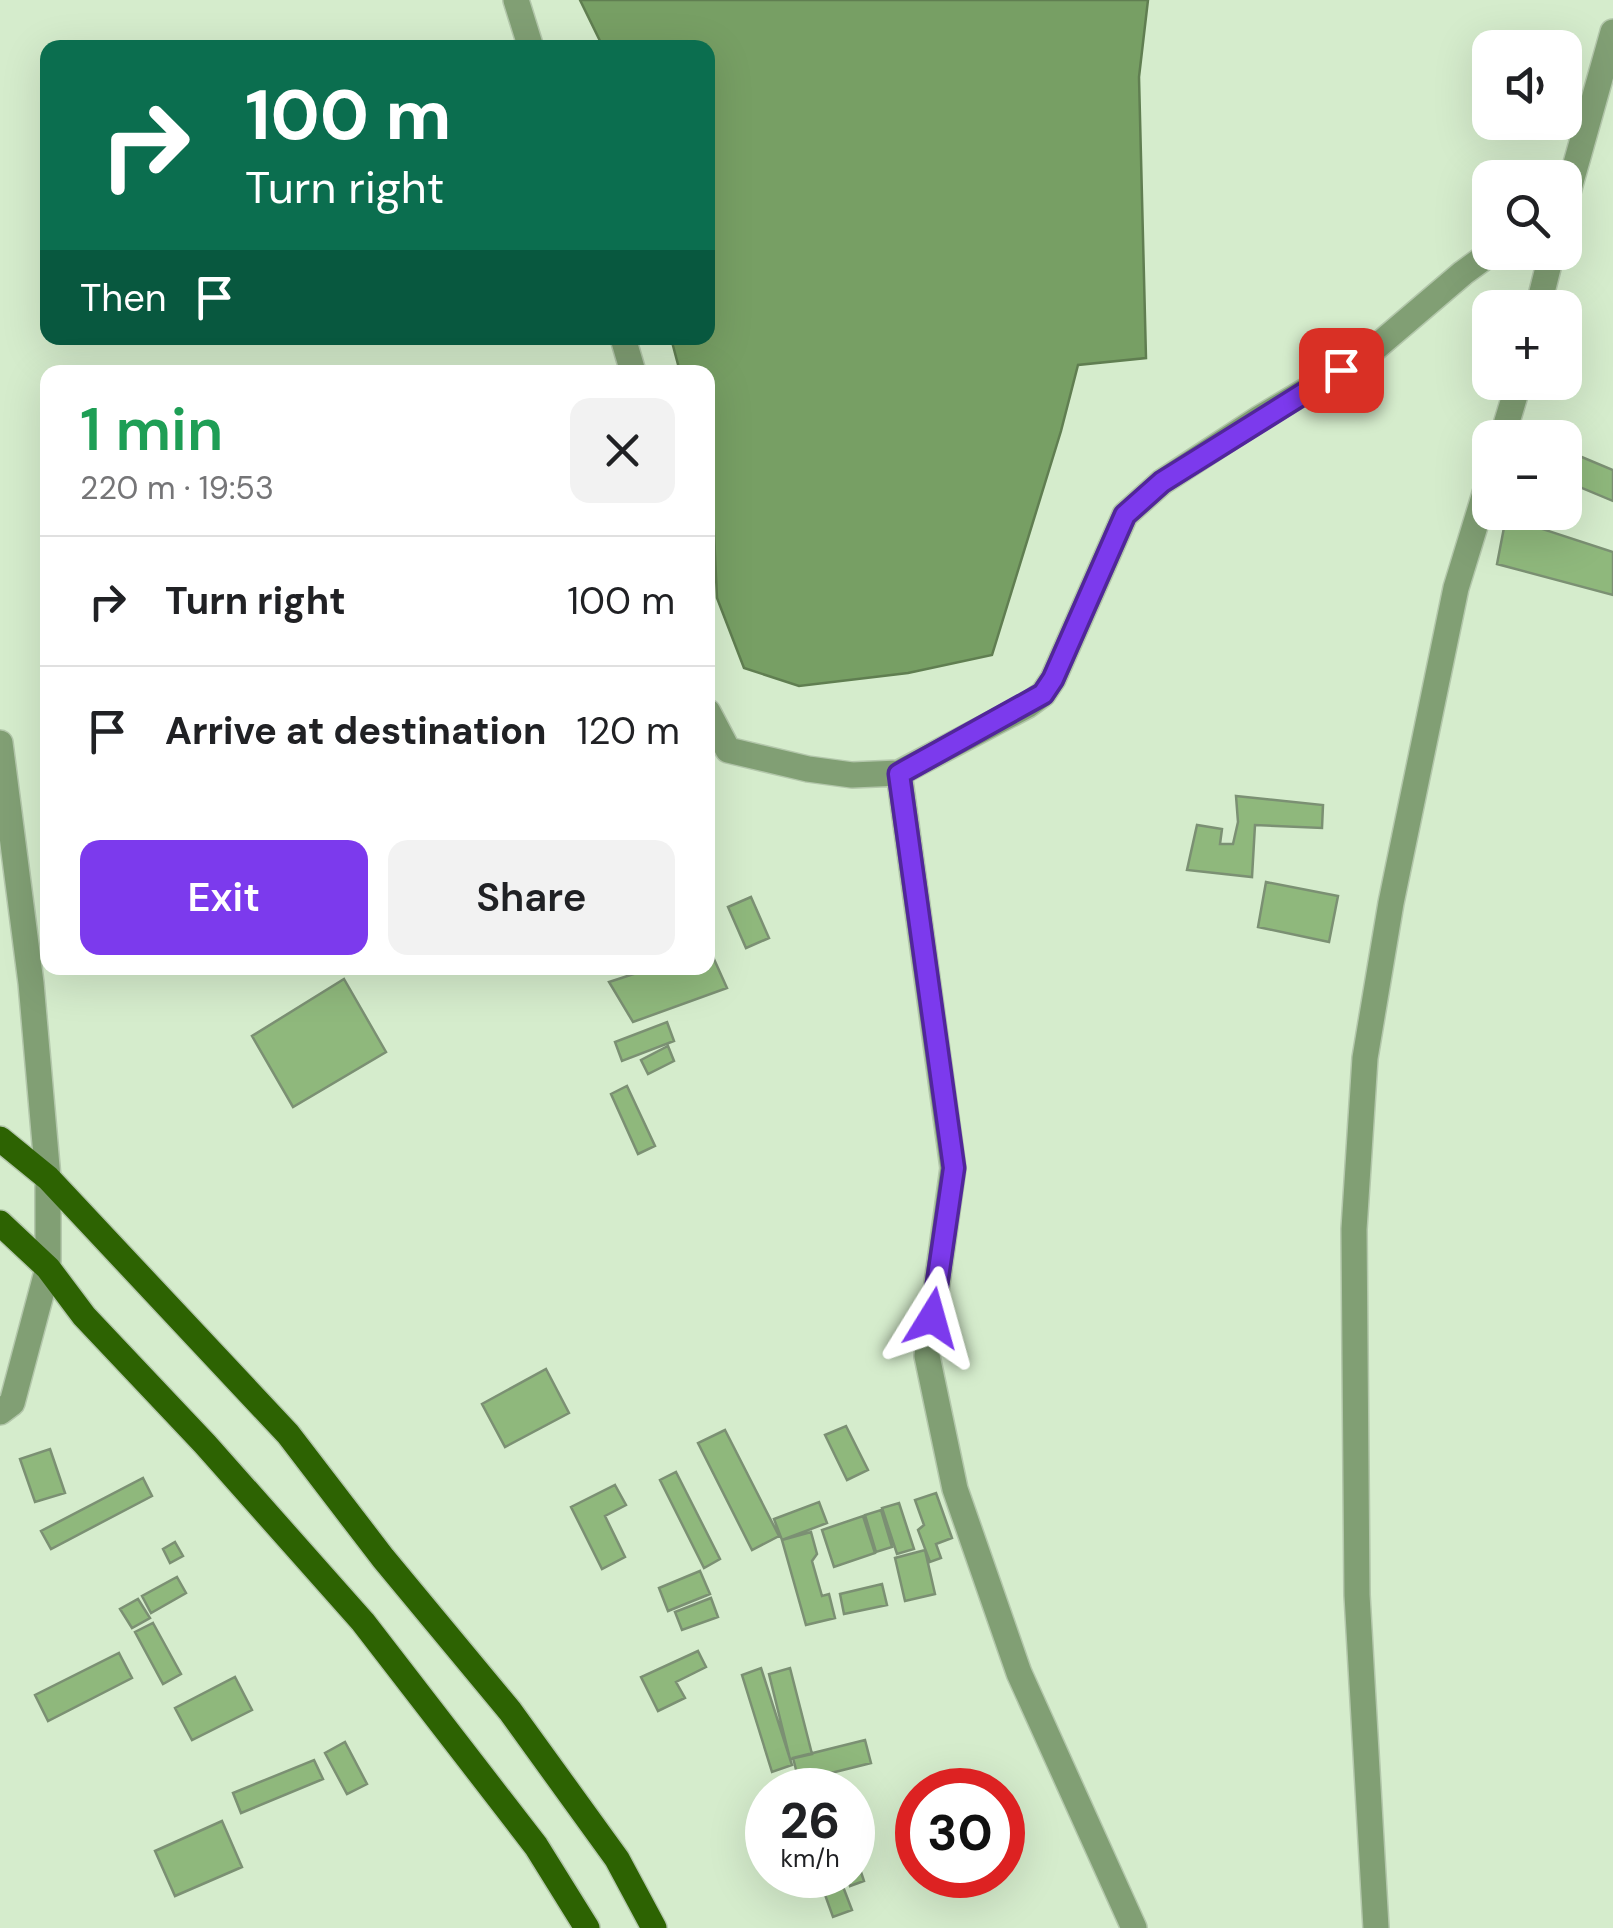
<!DOCTYPE html>
<html lang="en">
<head>
<meta charset="utf-8">
<style>
	body { margin:0; font-family:"DM Sans",sans-serif; background:#f2f2f2; color:#202124; height:100vh; display:flex; flex-direction:column; font-size:38px; white-space:nowrap }
	* { box-sizing:border-box; margin:0 }
	p { font-size:32px; color:#757577 }
	.icon { flex:none; width:55px; height:55px; fill:none; stroke:currentColor; stroke-width:2; stroke-linecap:round; stroke-linejoin:round }
	.map { position:relative; flex:1; overflow:hidden }
	.side { position:absolute; left:40px; top:365px; width:675px; height:610px; display:flex; flex-direction:column; background:#fff; border-radius:20px; box-shadow:0 10px 40px #0002 }
	.side>* { flex:none }
	.guide { position:absolute; left:40px; top:40px; width:675px; height:305px; border-radius:20px; box-shadow:0 10px 40px #0002; background:#0b6e4f; color:#fff; overflow:hidden }
	.buttons { position:absolute; left:1472px; top:30px; display:grid; gap:20px }
	.buttons a { display:grid; place-items:center; width:110px; height:110px; border-radius:20px; background:#fff; box-shadow:0 10px 40px #0002; font-size:50px }
	.speed { position:absolute; left:745px; top:1768px; display:flex; gap:20px; font-size:50px; font-weight:700; text-align:center }
	.speed>* { display:grid; place-content:center; width:130px; height:130px; border-radius:50%; background:#fff; box-shadow:0 10px 40px #0002; line-height:1 }
	.speed small { font-size:25px; font-weight:400 }
	.speed .limit { border:15px solid #d22; background:#fff; color:#111 }
	.pin { position:absolute; display:grid; place-items:center; width:85px; height:85px; color:#fff; margin:-42px; border-radius:20px; box-shadow:0 5px 15px #0006 }
	.me { position:absolute; width:110px; margin:-55px; rotate:8deg; stroke-linejoin:round; filter:drop-shadow(0 0 8px #0008) }
	.turn { display:flex; align-items:center; gap:35px; height:210px; padding:0 40px; font-size:45px }
	.turn .icon { width:130px; height:130px; stroke-width:2.5 }
	.turn b { display:block; font-size:70px; line-height:85px }
	.then { display:flex; align-items:center; height:95px; padding:0 40px; background:#0003; gap:20px; font-size:38px }
	.round { display:grid; place-items:center; flex:none; width:105px; height:105px; border-radius:20px; background:#f2f2f2 }
	.headline { display:flex; align-items:center; justify-content:space-between; height:170px; padding:0 40px }
	h1 { font-size:60px; font-weight:600; line-height:75px; color:#1e9e55 }
	.action { display:flex; gap:20px; margin-top:auto; padding:20px 40px }
	.action a { flex:1; height:115px; border-radius:20px; background:#7c3aed; color:#fff; font-size:40px; font-weight:600; line-height:115px; text-align:center }
	.action a+a { background:#f2f2f2; color:#202124 }
	ul { padding:0; list-style:none }
	li { display:flex; align-items:center; gap:30px; height:130px; padding:0 40px; border-top:2px solid #e0e0e0 }
	li div { flex:1 }
	li b { display:block; font-size:38px }
	li em { font-style:normal }
	.map>svg:first-child { display:block }
	.water { fill:#779f64; stroke:#607e51; stroke-width:2.5 }
	.building { fill:#8fb87c; stroke:#7b9073; stroke-width:2.5 }
	.lines { fill:none; stroke-linecap:round; stroke-linejoin:round }
	.minor-casing { stroke:#b3c7ab; stroke-width:28 }
	.primary-casing { stroke:#b3c7ab; stroke-width:28 }
	.minor { stroke:#819f74; stroke-width:25 }
	.primary { stroke:#2d6302; stroke-width:25 }
	.route-casing { stroke:#51269a; stroke-width:25 }
	.route { stroke:#7c3aed; stroke-width:18 }
</style>
</head>
<body>
<div class="map">
<svg width="1613" height="1928" viewBox="0 0 1613 1928">
	<rect width="100%" height="100%" fill="#d5eccc"/>
	<path class="water" d="M580,0H1148L1139,77L1146,358L1078,365L1061,431L992,655L908,673L799,686L744,668L717,598L712,490L708,472V372H680L671,338H708V48L603,47Z"/>
	<path class="building" d="M1565,450L1613,470V501L1565,481Z
		M1507,512H1523L1521,522L1613,552V595L1497,564Z
		M1236,796L1323,805L1322,828L1255,825L1252,877L1187,870L1197,825L1222,829L1220,844H1233L1238,822Z
		M1266,882L1338,896L1329,942L1258,927Z
		M751,897L769,938L746,948L728,907Z
		M709,948L727,988L633,1022L609,982L652,968H708Z
		M344,979L386,1052L293,1107L252,1036Z
		M667,1022L674,1041L622,1061L615,1042Z
		M668,1046L674,1061L648,1074L641,1060Z
		M627,1086L655,1146L638,1154L611,1094Z
		M546,1369L569,1413L505,1447L482,1404Z
		M846,1426L868,1470L847,1480L825,1435Z
		M725,1430L779,1536L752,1550L698,1443Z
		M50,1449L65,1493L35,1502L20,1459Z
		M676,1472L720,1559L704,1568L660,1480Z
		M143,1478L152,1496L51,1549L41,1531Z
		M615,1485L626,1505L605,1516L625,1557L602,1569L571,1507Z
		M936,1493L952,1538L936,1544L941,1558L930,1562L918,1530L924,1525L915,1500Z
		M819,1502L827,1523L782,1540L774,1519Z
		M899,1503L914,1549L897,1554L882,1508Z
		M881,1510L892,1547L876,1552L865,1515Z
		M863,1516L875,1553L834,1567L822,1530Z
		M811,1532L817,1554L812,1561L822,1596L829,1594L835,1618L806,1625L782,1540Z
		M175,1542L183,1556L170,1563L163,1549Z
		M925,1550L935,1594L905,1601L895,1558Z
		M700,1571L710,1594L668,1611L659,1588Z
		M177,1577L186,1593L151,1613L142,1596Z
		M882,1584L887,1605L844,1614L840,1594Z
		M711,1598L718,1617L682,1630L675,1612Z
		M138,1599L150,1618L132,1628L120,1609Z
		M153,1623L181,1674L163,1684L135,1632Z
		M698,1651L706,1667L676,1682L685,1698L658,1711L641,1677Z
		M119,1653L132,1678L48,1721L35,1695Z
		M761,1668L792,1765L772,1772L742,1675Z
		M790,1668L812,1754L790,1759L769,1674Z
		M235,1677L252,1710L192,1740L175,1708Z
		M865,1740L871,1763L799,1781L793,1758Z
		M345,1742L367,1784L347,1794L325,1753Z
		M314,1760L323,1779L241,1813L233,1793Z
		M222,1821L242,1867L175,1896L155,1851Z
		M852,1845L864,1881L850,1886L847,1875H852Z
		M842,1884L852,1910L833,1917L824,1892Z"/>
	<g class="lines">
		<defs>
			<path id="minor" d="M516,0L531,48
				M1565,203L1613,32
				M1538,308L1552,252
				M623,338L633,372
				M1502,438L1519,382
				M708,712L728,750L808,769L852,775L899,773L1028,705L1043,694L1053,679L1125,515L1162,482L1260,418L1368,354L1463,273L1492,252
				M0,743L31,983L48,1178V1268L12,1403L0,1412
				M899,773L953,1168L927,1356L955,1489L1019,1673L1134,1928
				M1376,1928L1357,1595L1354,1229L1365,1058L1391,903L1456,588L1490,477"/>
			<path id="primary" d="M0,1139L48,1178L288,1434L383,1558L510,1711L617,1859L654,1928
				M0,1223L48,1268L84,1316L205,1444L363,1622L536,1846L587,1928"/>
		</defs>
		<use href="#minor" class="minor-casing"/>
		<use href="#primary" class="primary-casing"/>
		<use href="#minor" class="minor"/>
		<use href="#primary" class="primary"/>
	</g>
	<g class="lines">
		<defs>
			<path id="route" d="M932,1318L954,1168L899,774L1043,694L1053,679L1125,515L1162,482L1341,370"/>
		</defs>
		<use href="#route" class="route-casing"/>
		<use href="#route" class="route"/>
	</g>
</svg>
<div class="buttons">
<a><svg class="icon" aria-label="sound" viewBox="0 0 24 24"><path d="M4 9h4l5-4v14l-5-4H4zM17 9q2 3 0 6"/></svg></a>
<a><svg class="icon" aria-label="search" viewBox="0 0 24 24"><circle cx="10" cy="10" r="6"/><path d="M15 15l6 6"/></svg></a>
<a>+</a>
<a>−</a>
</div>
<div class="speed"><div>26<small>km/h</small></div><div class="limit">30</div></div>
<div class="pin" style="left:1341px;top:370px;background:#d93025"><svg class="icon" aria-label="arrive" viewBox="0 0 24 24"><path d="M6 21V4h12l-3 4 3 4H6"/></svg></div>
<svg class="me" style="left:932px;top:1318px" viewBox="-20 -20 40 40"><path d="M0-17L14 15 0 8-14 15z" fill="#7c3aed" stroke="#fff" stroke-width="4"/></svg>
<div class="guide">
<div class="turn"><svg class="icon" aria-label="right" viewBox="0 0 24 24"><path d="M7 20v-9h11M14 6l5 5-5 5"/></svg><div><b>100 m</b>Turn right</div></div>
<div class="then">Then<svg class="icon" aria-label="arrive" viewBox="0 0 24 24"><path d="M6 21V4h12l-3 4 3 4H6"/></svg></div>
</div>
<section class="side">
<div class="headline"><div><h1>1 min</h1><p>220 m · 19:53</p></div><a class="round"><svg class="icon" aria-label="close" viewBox="0 0 24 24"><path d="M6 6l12 12M18 6L6 18"/></svg></a></div>
<ul>
<li><svg class="icon" aria-label="right" viewBox="0 0 24 24"><path d="M7 20v-9h11M14 6l5 5-5 5"/></svg><div><b>Turn right</b></div><em>100 m</em></li>
<li><svg class="icon" aria-label="arrive" viewBox="0 0 24 24"><path d="M6 21V4h12l-3 4 3 4H6"/></svg><div><b>Arrive at destination</b></div><em>120 m</em></li>
</ul>
<div class="action"><a>Exit</a><a>Share</a></div>
</section>
</div>
</body>
</html>
